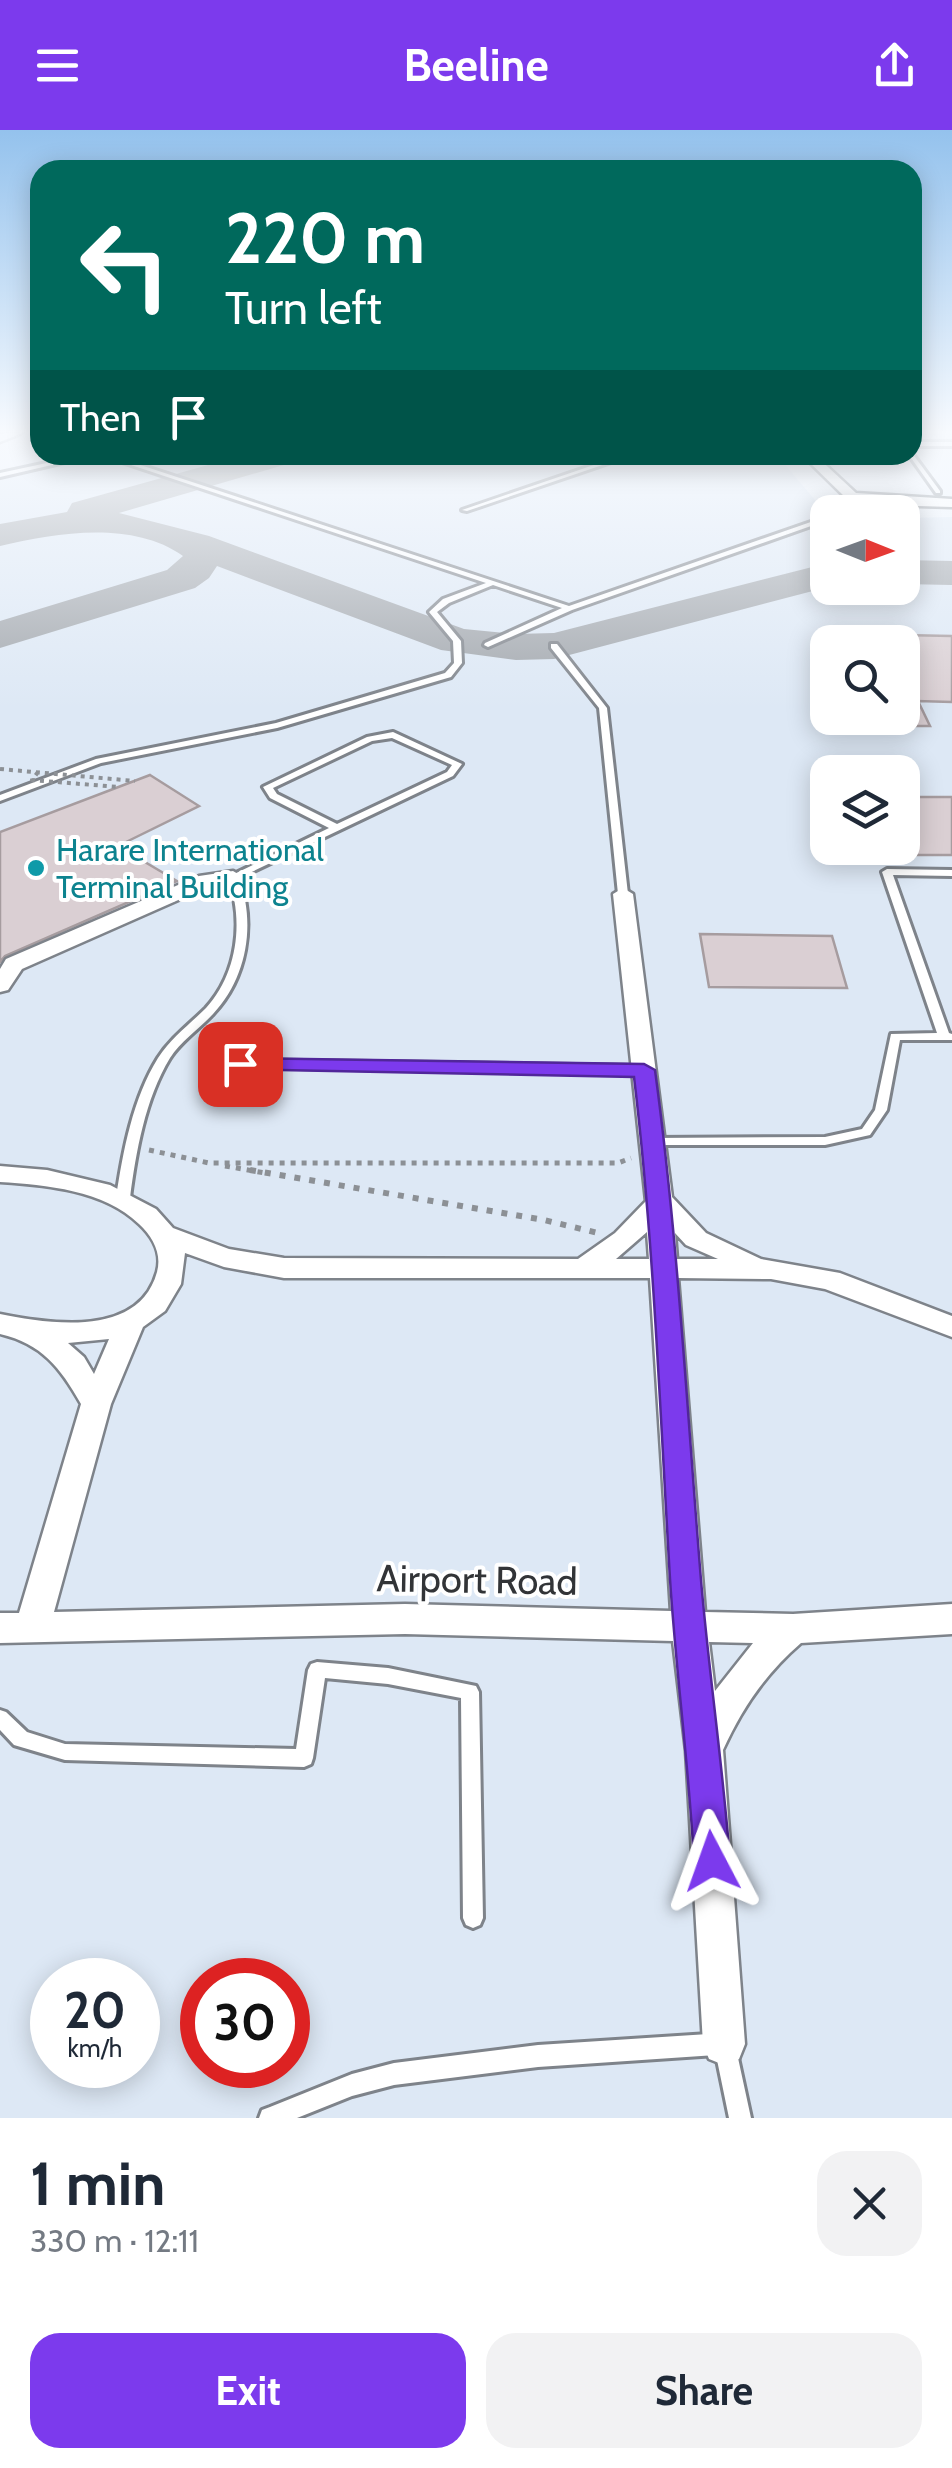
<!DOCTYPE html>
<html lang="en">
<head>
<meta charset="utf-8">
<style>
	body { margin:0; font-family:Cabin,sans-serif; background:#f2f2f3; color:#1f2937; height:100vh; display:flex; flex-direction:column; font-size:38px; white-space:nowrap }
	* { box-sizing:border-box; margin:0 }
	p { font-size:32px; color:#747a83 }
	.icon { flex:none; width:55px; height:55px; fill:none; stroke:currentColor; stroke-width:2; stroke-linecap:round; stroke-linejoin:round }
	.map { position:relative; height:1988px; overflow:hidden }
	.panel { display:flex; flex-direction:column; background:#fff; flex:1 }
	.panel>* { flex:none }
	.hud { position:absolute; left:30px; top:30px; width:892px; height:305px; border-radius:30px; box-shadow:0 5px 25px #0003; background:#00695c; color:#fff; overflow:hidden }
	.needle { width:65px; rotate:91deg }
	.controls { position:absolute; left:810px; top:365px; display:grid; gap:20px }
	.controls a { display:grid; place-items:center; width:110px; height:110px; border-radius:20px; background:#fff; box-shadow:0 5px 25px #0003; font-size:50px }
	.speed { position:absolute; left:30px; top:1828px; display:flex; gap:20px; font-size:50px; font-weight:700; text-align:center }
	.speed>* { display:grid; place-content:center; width:130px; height:130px; border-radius:50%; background:#fff; box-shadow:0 5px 25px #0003; line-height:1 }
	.speed small { font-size:25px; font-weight:400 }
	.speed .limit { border:15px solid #d22; background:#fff; color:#111 }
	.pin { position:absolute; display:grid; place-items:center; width:85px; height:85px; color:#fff; margin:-42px; border-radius:20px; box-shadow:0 5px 15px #0006 }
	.me { position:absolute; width:110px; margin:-55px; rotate:356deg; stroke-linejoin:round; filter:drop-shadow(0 0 8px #0008) }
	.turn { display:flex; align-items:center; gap:35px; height:210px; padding:0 30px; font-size:45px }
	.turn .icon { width:130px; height:130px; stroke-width:2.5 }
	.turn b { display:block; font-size:70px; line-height:85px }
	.then { display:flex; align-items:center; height:95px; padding:0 30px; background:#0003; gap:20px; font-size:38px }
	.round { display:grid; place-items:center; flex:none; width:105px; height:105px; border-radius:30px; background:#f2f2f3 }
	.overview { display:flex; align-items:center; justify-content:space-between; height:170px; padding:0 30px }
	h1 { font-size:60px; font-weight:700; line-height:75px }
	.cta { display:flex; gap:20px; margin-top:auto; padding:20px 30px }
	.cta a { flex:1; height:115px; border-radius:30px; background:#7c3aed; color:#fff; font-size:40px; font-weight:700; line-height:115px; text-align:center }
	.cta a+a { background:#f2f2f3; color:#1f2937 }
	header { display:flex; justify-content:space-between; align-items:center; height:130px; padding:0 30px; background:#7c3aed; color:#fff; font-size:45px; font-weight:700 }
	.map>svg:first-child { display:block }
	.built { fill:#dde8f5; fill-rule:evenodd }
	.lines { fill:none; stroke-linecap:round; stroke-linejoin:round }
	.taxiway { fill:#a2a7ad; fill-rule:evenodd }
	.building { fill:#dacfd3; stroke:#a69c9f; stroke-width:2.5 }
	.service-casing { stroke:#7e838a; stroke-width:6 }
	.minor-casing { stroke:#7e838a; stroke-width:5 }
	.path-far1 { stroke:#8c9095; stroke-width:5; stroke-dasharray:5 6; stroke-linecap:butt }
	.path { stroke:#8c9095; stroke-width:6; stroke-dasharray:6 9; stroke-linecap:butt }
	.service { fill:#fff; fill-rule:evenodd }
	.minor { fill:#fff; fill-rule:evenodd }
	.path-bridge { stroke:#8c9095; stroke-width:4; stroke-dasharray:4 5; stroke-linecap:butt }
	.route { fill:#7c3aed; stroke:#51269a; stroke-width:2.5 }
	.culture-dot { fill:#0f9aa8; stroke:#fff; stroke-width:4 }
	.labels { text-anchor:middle; stroke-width:8; stroke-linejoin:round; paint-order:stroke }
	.culture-label { font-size:32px; fill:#0d838f; stroke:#fff; text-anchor:start }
	.near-street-label { font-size:38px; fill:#323437; stroke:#fff }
</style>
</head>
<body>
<header><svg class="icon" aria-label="menu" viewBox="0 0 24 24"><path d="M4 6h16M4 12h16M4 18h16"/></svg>Beeline<svg class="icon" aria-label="share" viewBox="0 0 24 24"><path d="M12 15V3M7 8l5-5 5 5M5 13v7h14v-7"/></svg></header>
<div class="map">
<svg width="952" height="1988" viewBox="0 0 952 1988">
	<rect width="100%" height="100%" fill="#eef4fc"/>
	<path class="built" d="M63,325H777L820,376L848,382H828V458H902L903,388L952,387V1988H0V341ZM828,512H902V588H828ZM828,642H902V718H828ZM52,1850H138V1935H52ZM202,1850H288V1935H202Z"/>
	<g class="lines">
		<path class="taxiway" d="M244,325H299L294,332L119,383L209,406L464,499L516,504L554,503L828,433V457L554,529L516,530L441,520L217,436L209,448L195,458L0,518V491L167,440L183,426C132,390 56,403 0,416V394L67,382L72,373Z
			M902,430L952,431V455L902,454Z"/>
	</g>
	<path class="building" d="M902,505L952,506V572L918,571L930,596H908L902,583Z
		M150,645L199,676L118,716L177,751L5,826L0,832V702Z
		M902,667H952V725H902Z
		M700,804L832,806L847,858L709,857Z"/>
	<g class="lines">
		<defs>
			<path id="service" d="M912,312H952V316H912Z
				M912,323L940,361V363H936L909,325Z
				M84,325H95L0,347V343Z
				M101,325H110L569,476L828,386V390L572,480L488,517L484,515L485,513L562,478L493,455L449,473L437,482L461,511L462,533L451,547L277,598L101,633L0,671V665L96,629L276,593L445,543L454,533L453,511L429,482L443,469L486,453Z
				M623,325H632L467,381L462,380Z
				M866,368L871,369L846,382H839Z
				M551,514H557L607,578L628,764L627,766H619L618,764L599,578L551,518Z
				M393,602L462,634L453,646L239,748C256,794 247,848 213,884C199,899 181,911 170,928C145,969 136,1022 130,1068L128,1071H118L116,1068C123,1021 133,968 158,928C171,908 190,894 206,878C238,843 244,790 228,747L329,698L270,668L263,657L367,607ZM392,608L452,635L447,642L337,694L277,664L273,658L372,611Z
				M887,739L952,740V746L893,745L949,903L952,904V910H900L887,980L870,1005L825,1015H649L647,1012L649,1009L653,1008L825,1007L862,999L875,980L891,904L937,903L882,742Z
				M240,930L645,936L651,940L645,944L236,937L234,934Z
				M317,1532L388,1538L476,1556L479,1562L483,1788L480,1795L473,1798L466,1795L463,1788L461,1568L388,1554L325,1548L313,1628L311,1634L304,1637L65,1630L14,1615L0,1600V1580L6,1582L27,1602L65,1614L296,1619L308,1540L311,1534Z
				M724,1903L732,1906L735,1914L751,1988H729L716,1925L538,1937L394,1955L352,1966L297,1988H259L262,1980L270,1977L352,1944L394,1933L538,1915Z"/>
			<path id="minor" d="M22,302L20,304L0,312V304Z
				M802,325H815L856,363L952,369V377L885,375L847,369Z
				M233,741L243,747L240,751L210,756L22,839L8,860L0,862V839L6,829L199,746Z
				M623,758L633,764L672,1067L706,1103L761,1129L840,1143L952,1186V1207L825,1159L771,1149L678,1148L705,1482L793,1484L952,1474V1504L801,1513C766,1543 742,1578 723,1620L745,1914L739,1929L724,1935L709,1929L703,1914L686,1621L673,1511L405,1504L0,1513V1483H19L81,1274C60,1237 42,1214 0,1204V1184C50,1194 139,1208 157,1142C162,1124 153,1107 139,1094C104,1060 46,1055 0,1052V1036L47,1040L110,1055L156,1079L173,1098L229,1119L284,1128L578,1129L615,1103L646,1071L613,764ZM647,1102L649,1129H616ZM675,1103L686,1115L718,1129H677ZM185,1123L224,1137L284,1148H650L671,1481L405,1474L54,1482L111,1274L143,1197L165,1181L181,1154ZM109,1209L94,1244L84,1227L68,1213ZM709,1512L753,1513L715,1561Z"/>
		</defs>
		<use href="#service" class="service-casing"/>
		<use href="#minor" class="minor-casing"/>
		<path class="path-far1" d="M149,1020L209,1033H618L631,1028
			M225,1036L265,1043"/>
		<path class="path" d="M250,1040L544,1090L598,1103"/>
		<use href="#service" class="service"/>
		<use href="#minor" class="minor"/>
		<path class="path-bridge" d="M0,639L135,651
			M38,642L32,650L118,657"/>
	</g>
	<linearGradient id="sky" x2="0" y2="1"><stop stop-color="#94c2ed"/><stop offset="0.52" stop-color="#f7fafe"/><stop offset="1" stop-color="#f7fafe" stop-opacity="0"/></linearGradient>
	<rect width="952" height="580" fill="url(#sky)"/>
	<path class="route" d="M240,928L644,934L655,940C678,1109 687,1280 701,1450C709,1544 723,1637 730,1731L725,1743L712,1748L699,1743L694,1731C689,1637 676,1543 670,1449C660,1282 654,1113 634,947L232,939L229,934Z"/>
	<circle class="culture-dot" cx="36" cy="738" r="10"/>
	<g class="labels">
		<g class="culture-label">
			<text x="56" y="731">Harare International<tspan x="56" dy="37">Terminal Building</tspan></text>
		</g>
		<g class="near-street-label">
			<text transform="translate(477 1450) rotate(1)" y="13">Airport Road</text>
		</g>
	</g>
</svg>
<div class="controls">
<a><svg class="needle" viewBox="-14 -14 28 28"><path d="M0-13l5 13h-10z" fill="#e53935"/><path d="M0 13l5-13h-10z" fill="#747a83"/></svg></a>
<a><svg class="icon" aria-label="search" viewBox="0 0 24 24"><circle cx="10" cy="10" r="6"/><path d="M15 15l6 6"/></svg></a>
<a><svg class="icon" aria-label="layers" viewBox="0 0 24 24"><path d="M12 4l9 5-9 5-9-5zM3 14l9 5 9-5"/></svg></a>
</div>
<div class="speed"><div>20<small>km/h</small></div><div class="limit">30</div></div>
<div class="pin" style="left:240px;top:934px;background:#d93025"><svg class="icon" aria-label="arrive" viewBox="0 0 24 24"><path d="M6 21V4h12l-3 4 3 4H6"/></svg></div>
<svg class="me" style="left:712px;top:1731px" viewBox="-20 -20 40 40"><path d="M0-17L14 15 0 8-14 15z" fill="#7c3aed" stroke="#fff" stroke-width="4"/></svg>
<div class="hud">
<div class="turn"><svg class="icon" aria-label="left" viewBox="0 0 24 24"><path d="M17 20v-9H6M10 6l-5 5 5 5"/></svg><div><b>220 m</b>Turn left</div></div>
<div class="then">Then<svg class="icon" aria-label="arrive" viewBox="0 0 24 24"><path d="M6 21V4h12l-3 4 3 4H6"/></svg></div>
</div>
</div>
<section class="panel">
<div class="overview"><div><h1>1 min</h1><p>330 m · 12:11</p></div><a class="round"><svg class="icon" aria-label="close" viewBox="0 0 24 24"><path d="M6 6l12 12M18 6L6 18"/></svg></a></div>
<div class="cta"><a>Exit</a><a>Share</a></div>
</section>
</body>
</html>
